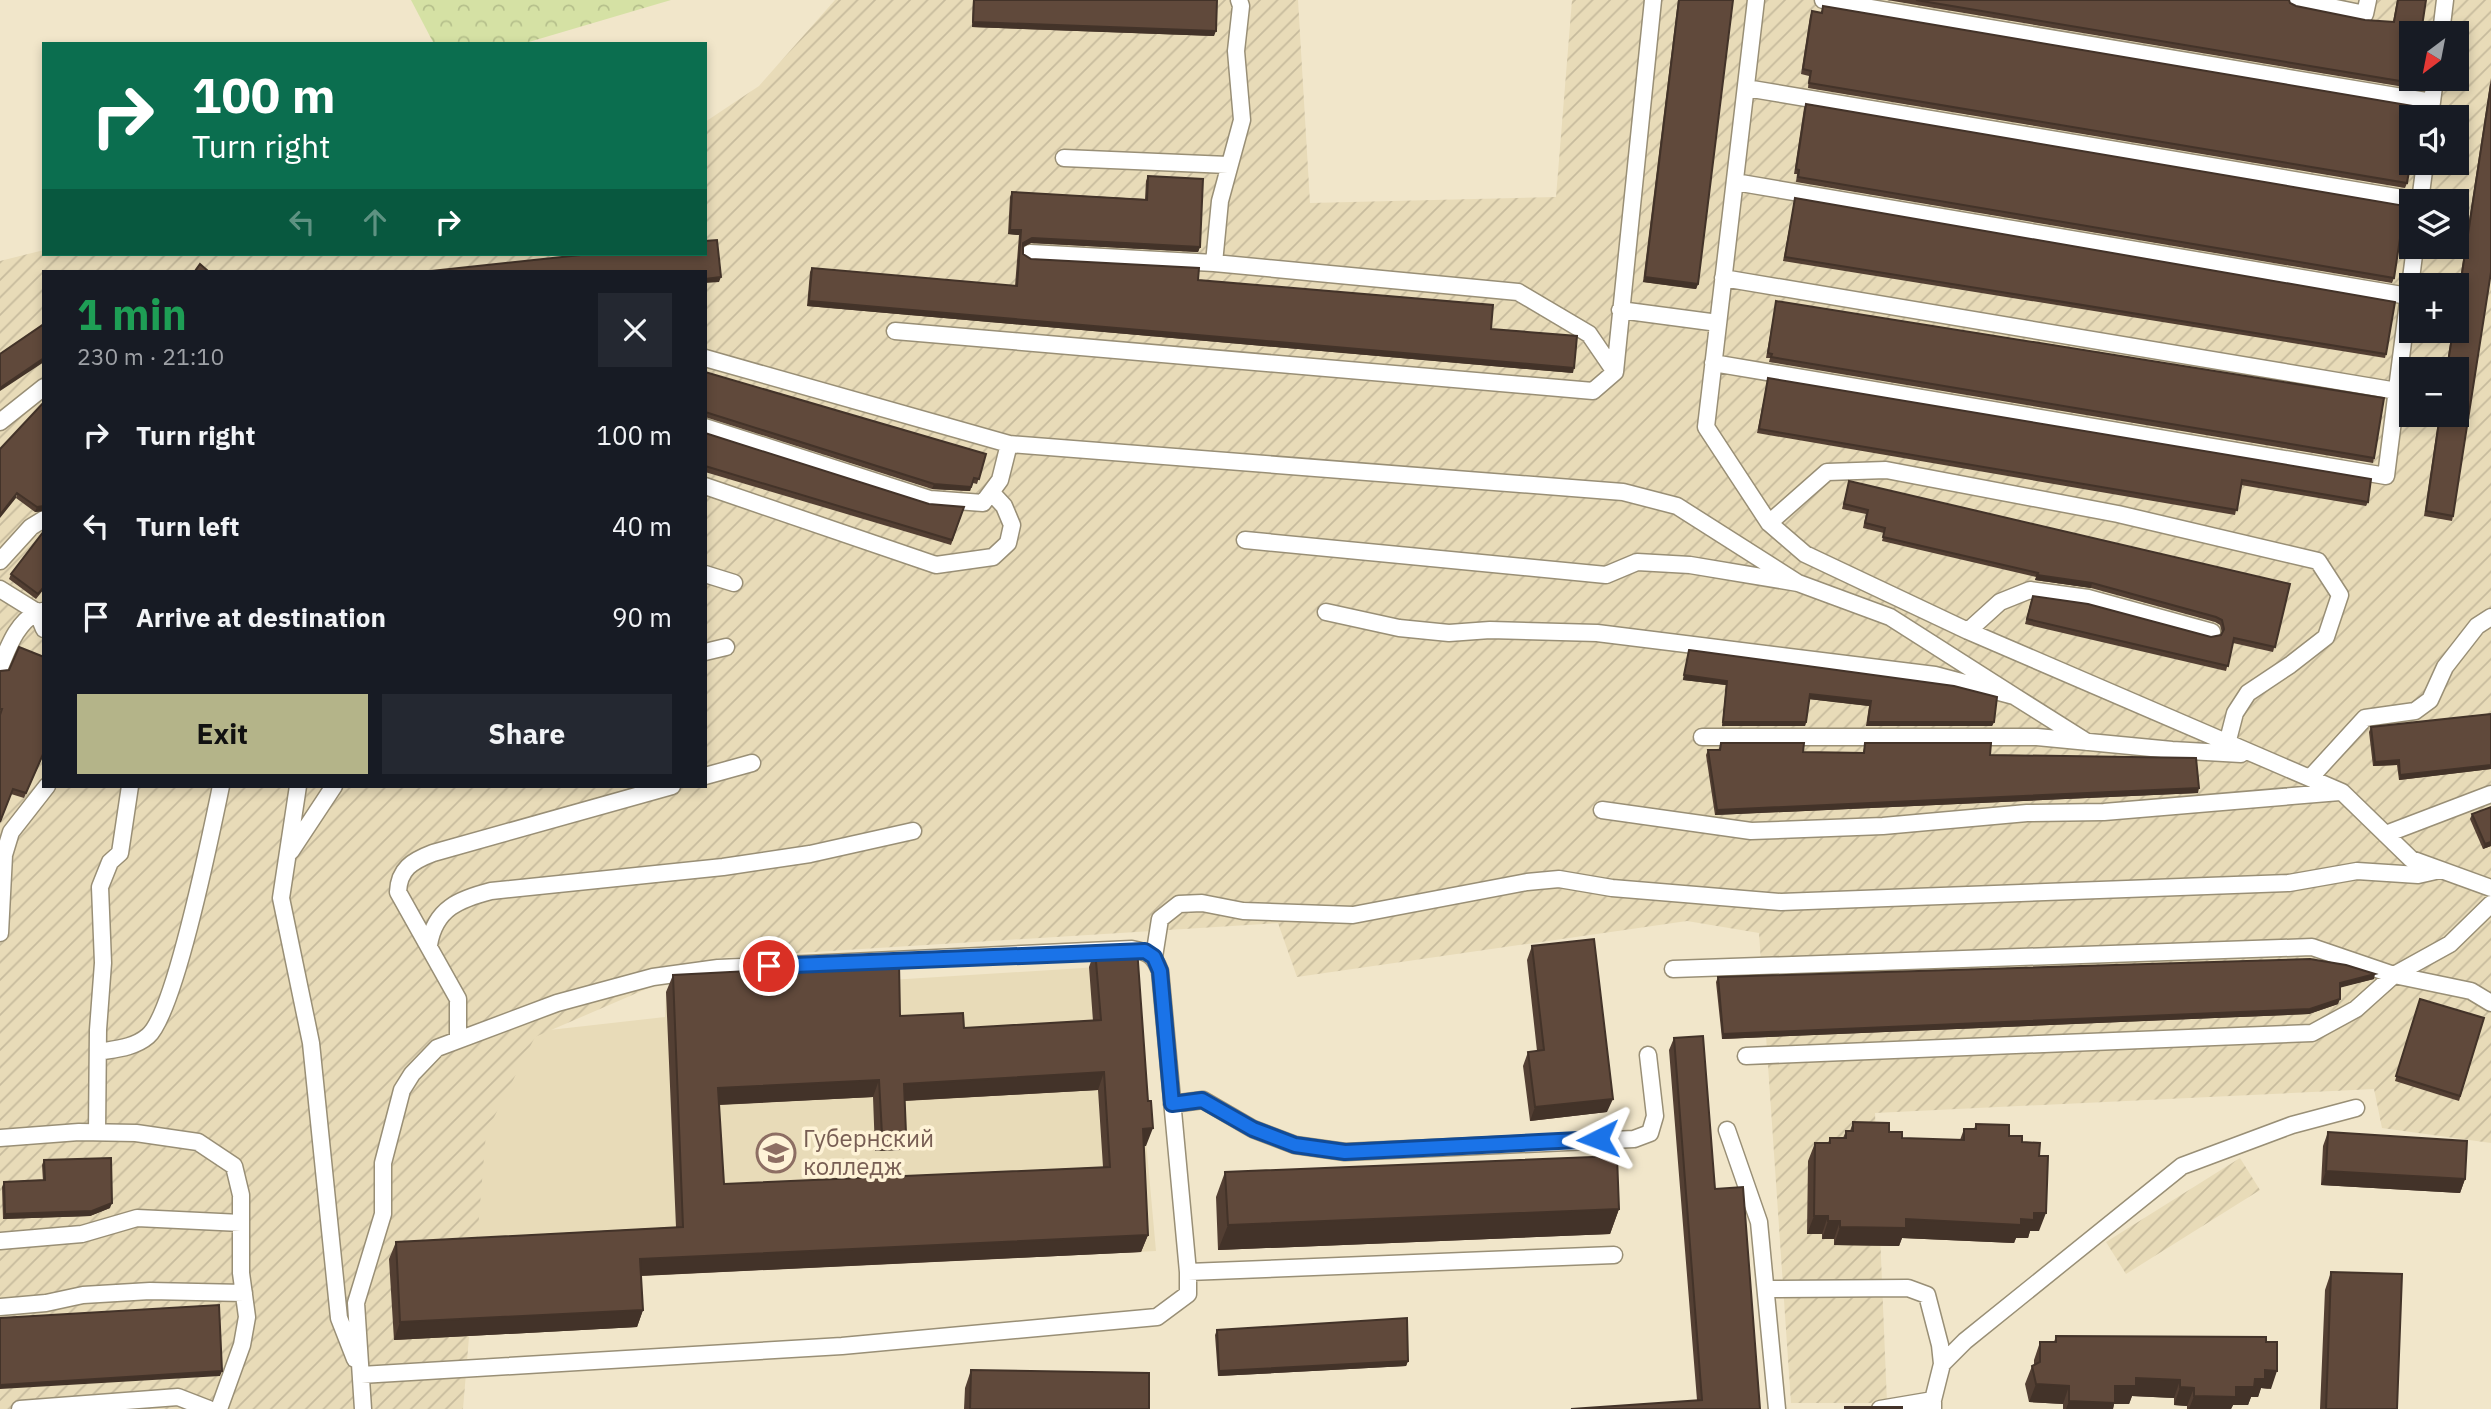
<!DOCTYPE html>
<html lang="en">
<head>
<meta charset="utf-8">
<style>
	body { margin:0; font-family:"IBM Plex Sans",sans-serif; background:#242831; color:#f1f3f6; height:100vh; display:flex; flex-direction:column; font-size:26px; white-space:nowrap }
	* { box-sizing:border-box; margin:0 }
	p { font-size:23px; color:#9ea1a6 }
	.icon { flex:none; width:38px; height:38px; fill:none; stroke:currentColor; stroke-width:2; stroke-linecap:round; stroke-linejoin:round }
	.map { position:relative; flex:1; overflow:hidden }
	.side { position:absolute; left:42px; top:270px; width:665px; height:518px; display:flex; flex-direction:column; background:#171b24; border-radius:0px; box-shadow:0 4px 10px #0003 }
	.side>* { flex:none }
	.top-card { position:absolute; left:42px; top:42px; width:665px; height:214px; border-radius:0px; box-shadow:0 4px 10px #0003; background:#0b6e4f; color:#fff; overflow:hidden }
	.needle { width:46px; rotate:212deg }
	.buttons { position:absolute; left:2399px; top:21px; display:grid; gap:14px }
	.buttons a { display:grid; place-items:center; width:70px; height:70px; border-radius:0px; background:#171b24; box-shadow:0 4px 10px #0003; font-size:35px }
	.pin { position:absolute; display:grid; place-items:center; width:60px; height:60px; color:#fff; margin:-30px; border:4px solid #fff; border-radius:50%; box-shadow:0 2px 7px #0007 }
	.me { position:absolute; width:77px; margin:-38px; rotate:267deg; stroke-linejoin:round; filter:drop-shadow(0 0 5px #0008) }
	.turn { display:flex; align-items:center; gap:24px; height:147px; padding:0 35px; font-size:32px }
	.turn .icon { width:91px; height:91px; stroke-width:2.5 }
	.turn b { display:block; font-size:49px; line-height:60px }
	.lanes { display:flex; align-items:center; height:66px; padding:0 35px; background:#0003; justify-content:center; gap:35px; direction:ltr }
	.lanes .off { opacity:.35 }
	.round { display:grid; place-items:center; flex:none; width:74px; height:74px; border-radius:0px; background:#242831 }
	.summary { display:flex; align-items:center; justify-content:space-between; height:119px; padding:0 35px }
	h1 { font-size:42px; font-weight:700; line-height:52px; color:#1e9e55 }
	.action { display:flex; gap:14px; margin-top:auto; padding:14px 35px }
	.action a { flex:1; height:80px; border-radius:0px; background:#b4b489; color:#111; font-size:28px; font-weight:700; line-height:80px; text-align:center }
	.action a+a { background:#242831; color:#f1f3f6 }
	ul { padding:0; list-style:none }
	li { display:flex; align-items:center; gap:21px; height:91px; padding:0 35px }
	li div { flex:1 }
	li b { display:block; font-size:26px }
	li em { font-style:normal }
	.map>svg:first-child { display:block }
	.built { fill:#e8dbb8 }
	.industrial { fill:url(#industrial-furrows); fill-rule:evenodd }
	.forest { fill:url(#forest-crowns) }
	.lines { fill:none; stroke-linecap:round; stroke-linejoin:round }
	.service-casing { stroke:#998f76; stroke-width:19 }
	.service { stroke:#fff; stroke-width:16 }
	.wall { fill:#533f33; fill-rule:evenodd }
	.shaded-wall { fill:#433329 }
	.building { fill:#60493b; stroke:#433329; stroke-width:2; fill-rule:evenodd }
	.route-casing { stroke:#114b97; stroke-width:18 }
	.route { stroke:#1a73e8; stroke-width:12 }
	.labels { text-anchor:middle; stroke-width:7; stroke-linejoin:round; paint-order:stroke }
	.education-label { font-size:24px; fill:#785e54; stroke:#fef3d7; text-anchor:start }
</style>
</head>
<body>
<div class="map">
<svg width="2491" height="1409" viewBox="0 0 2491 1409">
	<defs>
		<pattern id="industrial-furrows" width="10" height="10" patternUnits="userSpaceOnUse" patternTransform="scale(1.75)"><rect width="10" height="10" fill="#e8dbb8"/><path d="M-1 1l2-2M0 10L10 0M9 11l2-2" fill="none" stroke="#c7bb9d"/></pattern>
		<pattern id="forest-crowns" width="20" height="18" patternUnits="userSpaceOnUse" patternTransform="scale(1.75)"><rect width="20" height="18" fill="#d5e1a4"/><path d="M2 6a3 3 0 1 1 6 0M12 15a3 3 0 1 1 6 0" fill="none" stroke="#b6c08c"/></pattern>
	</defs>
	<rect width="100%" height="100%" fill="#f1e6ca"/>
	<path class="built" d="M1130,965L1156,1251L634,1276L637,1327L394,1340L514,1034L665,1017L666,994Z"/>
	<path class="industrial" d="M835,0H1298L1310,203L1556,197L1572,0H2491V1143L2382,1128L2374,1089L1875,1113L1887,1403H1791L1759,933L1687,921L1297,977L1278,923L718,958L535,1037L486,1133L463,1409H0V261L44,250V254H705V122L759,86ZM2412,33H2457V79H2412ZM2412,117H2457V163H2412ZM2412,201H2457V247H2412ZM44,271H705V786H44ZM2412,285H2457V331H2412ZM2412,369H2457V415H2412Z
		M2240,1158L2260,1190L2126,1274L2106,1242Z"/>
	<path class="forest" d="M411,0H671L522,44H434Z"/>
	<g class="lines">
		<defs>
			<path id="service" d="M1756,0L1706,427L1769,523L1805,554L1968,631L2342,792L2411,859L2491,888
				M1823,0L2432,102
				M2296,0L2365,14L2368,0
				M2441,33L2445,0
				M1746,88L2420,201
				M2430,117L2435,79
				M1064,158L1228,165
				M1735,182L2408,296
				M2420,201L2425,163
				M1030,253L1214,263L1518,292L1589,334L1615,372L1653,0
				M1214,263L1220,201L1242,120L1236,51L1241,6L1239,0
				M1723,278L2397,391
				M1620,310L1718,323
				M895,331L1593,391L1615,372
				M705,358L1009,444L1623,492L1677,506L1798,583
				M1713,363L2386,476L2415,247
				M0,422L44,387
				M705,427L930,499L983,503L1000,480L1009,444
				M705,486L936,565L993,557L1008,543L1012,525L1004,506L991,492
				M1769,523L1827,472L1886,470L2118,514L2318,561L2340,595L2326,637L2290,665L2248,693L2235,713L2227,744
				M1245,540L1606,575L1637,562L1690,565L1798,583L1890,617L2014,696
				M0,561L31,527L44,519
				M705,574L734,583
				M0,589L37,612L43,611
				M1326,612L1399,628L1449,633L1490,630L1597,633L1935,675L2014,696L2087,742
				M1968,631L2000,602L2030,590L2088,598L2212,632
				M705,652L726,647
				M0,667C9,646 16,624 37,612L44,629
				M1702,737H2037L2172,750L2241,754
				M705,776L752,763
				M2310,778L2365,718L2415,711L2430,700L2445,667L2477,626L2491,617
				M298,786L281,898L311,1043L339,1318L355,1359
				M1602,810L1751,831L1883,826L2027,813L2104,812L2340,792
				M2386,834L2491,794
				M291,851L334,786
				M0,933L4,855L11,832L47,786
				M429,945C435,908 460,899 491,891L723,867L810,854L913,831
				M1154,957L1160,919L1179,904L1202,903L1243,911L1353,915L1527,882L1559,879L1612,888L1781,902L2289,883L2357,871L2418,875L2440,870
				M1673,969L2312,947L2394,975L2471,991L2491,1003
				M458,1038V999L398,892C399,869 412,861 433,853L672,786
				M98,1052C115,1049 134,1048 148,1036C175,1013 212,829 221,786
				M1746,1056L2312,1033L2356,1009L2394,975L2450,944L2491,904
				M1172,1104L1203,1100L1253,1129L1295,1145L1345,1152L1634,1139L1650,1133L1655,1116L1648,1055
				M1727,1130L1759,1222L1777,1409
				M97,1132L98,1030L103,963L100,887L110,862L120,853L130,786
				M0,1138L79,1132L136,1133L198,1142L234,1166L241,1195V1273L247,1317L242,1345L219,1409
				M0,1241L82,1234L137,1218L241,1223
				M1188,1272L1614,1255
				M1766,1289L1908,1288L1927,1295L1940,1345L1942,1364
				M0,1307L46,1303L83,1295L150,1291L244,1293
				M361,1375L842,1346L1157,1317L1188,1294V1272L1160,971C1154,955 1148,952 1132,949L718,968L653,977L557,1003L437,1048L412,1074L402,1090L383,1163V1214L356,1303L363,1409
				M1933,1400L1942,1364L1965,1341L2182,1166L2292,1125L2356,1108
				M20,1409L178,1397L209,1409
				M1880,1409L1933,1400V1409"/>
		</defs>
		<use href="#service" class="service-casing"/>
		<use href="#service" class="service"/>
	</g>
	<path class="wall" d="M973,0H1217L1214,36L972,27Z
		M1678,0H1733L1698,284L1696,289L1643,282Z
		M1887,0H2289L2290,3L2296,6L2365,20L2393,22L2397,0H2426L2410,88Z
		M1823,6L2407,183L2405,188L1808,88L1809,76L1801,74L1810,16L1812,11L1821,13Z
		M2491,78V272L2453,516L2452,521L2424,516L2439,415H2457V369H2446L2452,331H2457V299Z
		M1806,104L2394,278L2392,283L1796,182L1797,174H1794L1804,108Z
		M1148,176L1200,247L1198,252L1031,243L1023,247V254L1031,259L1198,280L1491,329L1573,373L807,306L810,272L812,268L1015,286L1019,235L1008,234L1010,197L1012,192L1145,199L1146,181Z
		M1795,198L2386,354L2385,358L1783,261Z
		M1776,301L2374,458L2373,463L1769,362L1770,358H1766Z
		M705,372L986,454L977,484L973,483L970,491L932,489L705,417Z
		M1768,378L2368,502L2366,506L2241,485L2235,515L1757,433Z
		M44,402V511L35,512L16,498Z
		M705,433L929,504L964,507L951,545L705,472Z
		M1849,481L2290,584L2273,652L2233,643L2226,671L2025,624L2031,601L2211,637L2221,635L2222,633L2220,625L2215,622L2091,588L2035,580L2036,577L1882,541L1884,533L1863,528L1866,514L1842,509Z
		M44,531V589L36,599L9,579L11,574Z
		M1689,650L1994,722L1992,726H1866L1869,706L1809,699L1806,722L1805,726H1722L1726,685L1683,680Z
		M0,671L44,753L24,798L11,794L0,715Z
		M2491,714V769L2399,780L2397,765L2373,766L2369,732L2371,727Z
		M1721,743L1803,752L1863,753L1865,743L1990,755L2198,793L1715,815L1706,755L1708,750H1719Z
		M2491,807V846L2483,849L2470,819L2472,814Z
		M1532,946L1607,1112L1530,1121L1523,1066L1528,1052L1537,1051L1527,960Z
		M1095,950L1146,1146H1144L1148,1235L1141,1252L641,1276L643,1310L637,1327L394,1340L389,1259L396,1242L676,1227L666,992L673,975L964,1028L1093,1021L1089,967ZM1098,1090L1103,1167L724,1184L719,1105L873,1097L875,1151L900,1150L906,1133L905,1101Z
		M1718,977L2374,979L2340,987L2338,1004L2309,1014L1722,1039L1716,982Z
		M2420,999L2484,1018L2459,1101L2395,1081Z
		M1674,1038L1715,1189L1760,1409L1697,1400L1669,1050Z
		M1853,1122L1889,1132L1902,1138L1960,1140L1964,1129H1974L1976,1124L2009,1136L2022,1142L2039,1231H2030L2028,1238H2016L2014,1243L1902,1238L1899,1246L1834,1245V1239H1822V1234H1807L1808,1161L1815,1143H1828L1830,1138H1843L1846,1131H1850Z
		M2328,1132L2465,1179L2460,1193L2321,1185L2323,1146Z
		M44,1160L110,1208L90,1216L3,1219L2,1187L4,1182L43,1181L42,1165Z
		M1225,1172L1619,1209L1610,1234L1218,1250L1216,1197Z
		M2331,1272L2397,1409H2320L2325,1290Z
		M1217,1330L1408,1361L1406,1366L1218,1376L1215,1335Z
		M2056,1336L2271,1389L2261,1388L2258,1397H2251L2248,1405H2233L2231,1409H2187V1406L2174,1405V1398L2132,1396L2129,1404H2114L2113,1409H2063V1404L2029,1402L2025,1384L2032,1366L2034,1365V1360L2040,1342H2054Z
		M971,1370L1149,1409H964L965,1388Z"/>
	<path class="shaded-wall" d="M973,22L1216,31L1214,36L972,27Z
		M1010,230H1021L1019,235L1008,234Z
		M1032,238L1200,247L1198,252L1031,243L1021,248L1023,243Z
		M721,277L719,282L705,283V279Z
		M1645,277L1698,284L1696,289L1643,282Z
		M809,301L1574,368L1573,373L807,306Z
		M44,358V362L0,391V388Z
		M934,484L971,487L970,491L932,489Z
		M17,493L16,498L0,518V515Z
		M44,506V511L35,512L37,507Z
		M2037,575L2092,583L2091,588L2035,580Z
		M1684,675L1727,681L1726,685L1683,680Z
		M1810,694L1871,701L1869,706L1808,699Z
		M1723,722H1806L1805,726H1722Z
		M1868,722H1994L1992,726H1866Z
		M2399,760L2397,765L2373,766L2375,762Z
		M2491,765V769L2399,780L2400,775Z
		M2199,788L2198,793L1715,815L1717,810Z
		M2491,842V846L2483,849L2485,844Z
		M2375,974L2374,979L2339,988L2340,983Z
		M2340,999L2338,1004L2309,1014L1722,1039L1723,1034Z
		M1104,1072L1098,1090L898,1101L904,1084Z
		M879,1080L873,1097L712,1105L718,1088Z
		M1613,1099L1607,1112L1530,1121L1535,1107Z
		M1153,1128L1146,1146L1137,1147L1143,1129Z
		M906,1133L900,1150L875,1151L882,1134Z
		M2326,1171L2465,1179L2460,1193L2321,1185Z
		M112,1203L110,1208L90,1216L3,1219L5,1214Z
		M1619,1209L1610,1234L1218,1250L1228,1225Z
		M2034,1213H2046L2039,1231H2030L2028,1238H2016L2014,1243L1902,1238L1899,1246L1834,1245L1840,1227L1906,1219H2021Z
		M1814,1216H1828L1822,1234H1807Z
		M1828,1221H1840L1834,1239H1822Z
		M1148,1235L1141,1252L634,1276L640,1259Z
		M643,1310L637,1327L394,1340L400,1322Z
		M1408,1361L1406,1366L1218,1376L1219,1371Z
		M2265,1370L2277,1371L2271,1389L2261,1388L2258,1397H2251L2248,1405H2233L2231,1409H2189L2194,1396L2236,1387L2255,1379Z
		M222,1371L220,1376L0,1389V1385Z
		M2136,1378L2180,1380L2174,1398L2132,1396L2129,1404H2114L2113,1409H2066L2069,1401Z
		M2036,1384L2069,1386L2063,1404L2029,1402Z
		M2180,1387L2194,1388L2187,1406L2174,1405Z"/>
	<path class="building" d="M974,0H1217L1216,31L973,22Z
		M1679,0H1733L1698,284L1645,277Z
		M1916,0H2289L2290,3L2296,6L2365,20L2394,22L2398,0H2426L2421,33H2412V83Z
		M1823,6L2419,107L2417,117H2412V154L2407,183L1809,83L1811,71L1803,69L1812,11L1822,13Z
		M2491,84V272L2453,516L2426,511L2440,415H2457V369H2447L2453,331H2457V306Z
		M1806,104L2405,206L2394,278L1798,177L1799,170L1796,169Z
		M1148,176L1203,179L1200,247L1032,238L1023,243V254L1031,259L1199,268L1198,280L1493,305L1491,329L1577,336L1574,368L809,301L812,268L1017,286L1021,230H1010L1012,192L1147,200Z
		M1795,198L2395,302L2386,354L1785,257Z
		M717,240L721,277L705,279V271H431L590,254H705V241Z
		M200,264L208,271H195Z
		M1776,301L2384,398L2374,458L1771,357L1772,354L1768,353Z
		M44,324V358L0,388V354Z
		M705,372L986,454L979,479L974,478L971,487L934,484L705,412Z
		M1768,378L2371,479L2368,502L2242,480L2237,510L1759,429Z
		M44,402V506L37,507L17,493L0,515V449Z
		M705,433L929,504L964,507L952,540L705,466Z
		M1849,481L2290,584L2275,647L2234,638L2228,666L2027,619L2033,596L2088,604L2211,637L2221,635L2224,629L2222,620L2216,617L2092,583L2037,575L2038,573L1883,537L1885,528L1865,523L1868,510L1844,504Z
		M44,531V587L38,594L11,574Z
		M19,647L44,657V752L26,793L13,789L0,822V715L2,709H0V671L9,670Z
		M1689,650L1954,686L1997,697L1994,722H1868L1871,701L1810,694L1806,722H1723L1727,681L1684,675Z
		M2491,714V765L2400,775L2399,760L2375,762L2371,727Z
		M1721,743H1804L1803,752L1864,753L1865,743H1991L1990,755L2196,758L2199,788L1717,810L1708,750H1720Z
		M2491,807V842L2485,844L2472,814Z
		M1594,939L1613,1099L1535,1107L1528,1052L1544,1050L1532,946Z
		M1137,948L1148,1101H1151L1153,1128L1143,1129L1148,1235L640,1259L643,1310L400,1322L396,1242L683,1227L673,975L899,963L900,1016L963,1013L964,1028L1101,1020L1095,950ZM1104,1072L1110,1167L724,1184L718,1088L879,1080L882,1134L906,1133L904,1084Z
		M2310,959L2346,965L2375,974L2340,983V999L2310,1009L1723,1034L1718,977Z
		M2420,999L2484,1018L2460,1096L2396,1076Z
		M1703,1036L1715,1189L1743,1187L1760,1409H1571L1702,1400L1674,1038Z
		M1853,1122L1889,1123V1132H1902V1138L1964,1140V1129H1976V1124L2009,1125V1136H2022V1142L2040,1143L2039,1156H2048L2046,1213H2034V1220L2021,1219V1225L1906,1219V1228L1840,1227V1221H1828V1216H1814L1815,1143H1830V1138H1846V1131H1853Z
		M2328,1132L2467,1141L2465,1179L2326,1171Z
		M1617,1156L1619,1209L1228,1225L1225,1172Z
		M111,1158L112,1203L92,1211L5,1214L4,1182L45,1180L44,1160Z
		M2331,1272L2402,1274L2397,1409H2326Z
		M219,1305L222,1371L0,1385V1318Z
		M1407,1318L1408,1361L1219,1371L1217,1330Z
		M2056,1336L2266,1337V1342H2277V1371L2265,1370V1379H2255L2254,1387H2236V1397L2194,1396V1388L2180,1387V1380L2136,1378V1386H2115V1403L2069,1401V1386L2036,1384L2032,1366L2040,1362V1342H2056Z
		M971,1370L1149,1373V1409H970Z
		M1845,1407H1902V1409H1845Z"/>
	<g class="lines">
		<defs>
			<path id="route" d="M769,966L1145,951L1154,957L1160,971L1172,1104L1202,1100L1253,1129L1295,1145L1345,1152L1598,1139"/>
		</defs>
		<use href="#route" class="route-casing"/>
		<use href="#route" class="route"/>
	</g>
	<defs>
		<symbol id="university-ring" viewBox="-11 -11 22 22"><circle r="9.5" fill="#fef3d7" stroke="#8d6e63" stroke-width="1.5"/><path d="M0-5L7-2L0 1L-7-2ZM-4 1L0 2.5L4 1V4Q0 6-4 4Z" fill="#8d6e63"/></symbol>
	</defs>
	<g fill-rule="evenodd">
		<use href="#university-ring" x="754" y="1131" width="44" height="44"/>
	</g>
	<g class="labels">
		<g class="education-label">
			<text x="803" y="1147">Губернский<tspan x="803" dy="28">колледж</tspan></text>
		</g>
	</g>
</svg>
<div class="buttons">
<a><svg class="needle" viewBox="-14 -14 28 28"><path d="M0-13l5 13h-10z" fill="#e53935"/><path d="M0 13l5-13h-10z" fill="#9ea1a6"/></svg></a>
<a><svg class="icon" aria-label="sound" viewBox="0 0 24 24"><path d="M4 9h4l5-4v14l-5-4H4zM17 9q2 3 0 6"/></svg></a>
<a><svg class="icon" aria-label="layers" viewBox="0 0 24 24"><path d="M12 4l9 5-9 5-9-5zM3 14l9 5 9-5"/></svg></a>
<a>+</a>
<a>−</a>
</div>
<div class="pin" style="left:769px;top:966px;background:#d93025"><svg class="icon" aria-label="arrive" viewBox="0 0 24 24"><path d="M6 21V4h12l-3 4 3 4H6"/></svg></div>
<svg class="me" style="left:1598px;top:1139px" viewBox="-20 -20 40 40"><path d="M0-17L14 15 0 8-14 15z" fill="#1a73e8" stroke="#fff" stroke-width="4"/></svg>
<div class="top-card">
<div class="turn"><svg class="icon" aria-label="right" viewBox="0 0 24 24"><path d="M7 20v-9h11M14 6l5 5-5 5"/></svg><div><b>100 m</b>Turn right</div></div>
<div class="lanes"><svg class="icon off" aria-label="left" viewBox="0 0 24 24"><path d="M17 20v-9H6M10 6l-5 5 5 5"/></svg><svg class="icon off" aria-label="ahead" viewBox="0 0 24 24"><path d="M12 20V5M6 11l6-6 6 6"/></svg><svg class="icon" aria-label="right" viewBox="0 0 24 24"><path d="M7 20v-9h11M14 6l5 5-5 5"/></svg></div>
</div>
<section class="side">
<div class="summary"><div><h1>1 min</h1><p>230 m · 21:10</p></div><a class="round"><svg class="icon" aria-label="close" viewBox="0 0 24 24"><path d="M6 6l12 12M18 6L6 18"/></svg></a></div>
<ul>
<li><svg class="icon" aria-label="right" viewBox="0 0 24 24"><path d="M7 20v-9h11M14 6l5 5-5 5"/></svg><div><b>Turn right</b></div><em>100 m</em></li>
<li><svg class="icon" aria-label="left" viewBox="0 0 24 24"><path d="M17 20v-9H6M10 6l-5 5 5 5"/></svg><div><b>Turn left</b></div><em>40 m</em></li>
<li><svg class="icon" aria-label="arrive" viewBox="0 0 24 24"><path d="M6 21V4h12l-3 4 3 4H6"/></svg><div><b>Arrive at destination</b></div><em>90 m</em></li>
</ul>
<div class="action"><a>Exit</a><a>Share</a></div>
</section>
</div>
</body>
</html>
